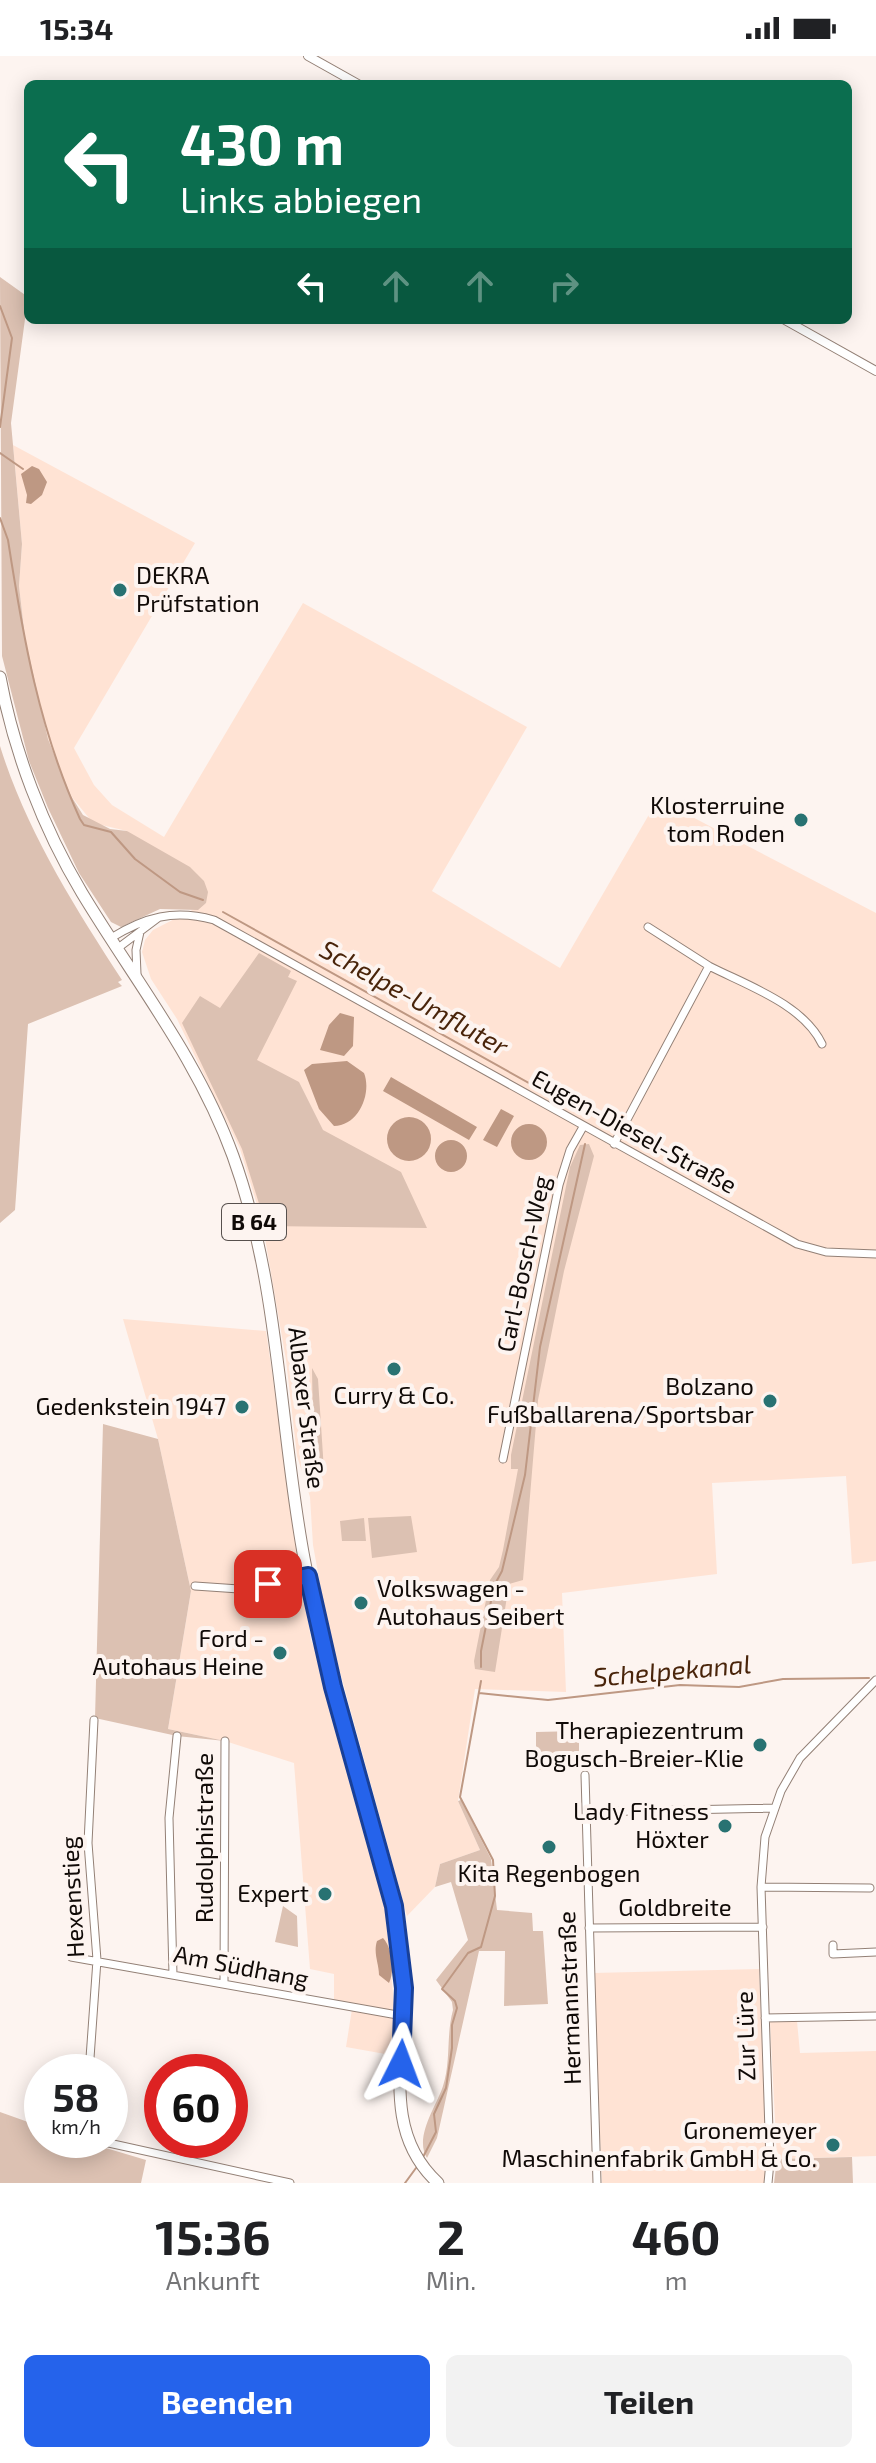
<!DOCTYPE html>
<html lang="de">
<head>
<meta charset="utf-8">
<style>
	body { margin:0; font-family:"Exo 2",sans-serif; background:#f2f2f2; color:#202124; height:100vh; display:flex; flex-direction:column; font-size:30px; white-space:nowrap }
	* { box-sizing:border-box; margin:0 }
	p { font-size:26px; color:#757577 }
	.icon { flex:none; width:44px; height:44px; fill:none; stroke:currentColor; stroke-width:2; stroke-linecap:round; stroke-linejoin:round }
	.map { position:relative; height:2127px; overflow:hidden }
	.side { display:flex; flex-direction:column; background:#fff; flex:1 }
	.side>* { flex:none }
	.guide { position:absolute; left:24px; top:24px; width:828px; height:244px; border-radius:12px; box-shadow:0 4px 20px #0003; background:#0b6e4f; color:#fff; overflow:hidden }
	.speed { position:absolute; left:24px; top:1998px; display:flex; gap:16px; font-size:40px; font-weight:700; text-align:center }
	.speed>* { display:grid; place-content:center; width:104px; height:104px; border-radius:50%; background:#fff; box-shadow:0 4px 20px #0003; line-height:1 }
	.speed small { font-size:20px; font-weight:400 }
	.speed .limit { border:12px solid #d22; background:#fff; color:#111 }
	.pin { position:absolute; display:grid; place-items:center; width:68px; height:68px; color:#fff; margin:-34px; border-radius:16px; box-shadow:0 4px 12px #0006 }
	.me { position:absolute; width:88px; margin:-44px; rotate:3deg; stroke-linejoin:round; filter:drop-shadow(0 0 6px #0008) }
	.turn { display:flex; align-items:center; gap:28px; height:168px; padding:0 24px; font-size:36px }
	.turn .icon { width:104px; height:104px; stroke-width:2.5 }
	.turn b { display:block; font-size:56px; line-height:68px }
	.lanes { display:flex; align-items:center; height:76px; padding:0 24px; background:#0003; justify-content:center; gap:40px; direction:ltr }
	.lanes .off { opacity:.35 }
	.eta { display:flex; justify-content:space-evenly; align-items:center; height:136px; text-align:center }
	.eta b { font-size:48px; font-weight:700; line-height:56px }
	.action { display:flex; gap:16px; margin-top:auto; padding:16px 24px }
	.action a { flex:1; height:92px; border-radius:12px; background:#2563eb; color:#fff; font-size:32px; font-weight:700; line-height:92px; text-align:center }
	.action a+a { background:#f2f2f2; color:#202124 }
	.status { display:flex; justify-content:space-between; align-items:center; height:56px; padding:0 40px; background:#fff; direction:ltr }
	.status svg { height:22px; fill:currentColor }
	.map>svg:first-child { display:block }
	.built { fill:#ffe3d4 }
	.green { fill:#dcc1b2 }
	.water { fill:#be9883 }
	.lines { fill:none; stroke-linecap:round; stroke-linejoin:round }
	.stream { stroke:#be9883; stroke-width:2 }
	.minor-casing { stroke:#938076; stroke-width:9 }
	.tertiary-casing { stroke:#938076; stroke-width:10 }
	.primary-casing { stroke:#938076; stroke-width:13 }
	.minor { stroke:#fff; stroke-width:7 }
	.tertiary { stroke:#fff; stroke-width:8 }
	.primary { stroke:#fff; stroke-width:11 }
	.route-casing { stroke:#184099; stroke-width:20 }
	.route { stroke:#2563eb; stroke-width:14 }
	.poi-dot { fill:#287272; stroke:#fdf4f0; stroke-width:3 }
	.labels { text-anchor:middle; stroke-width:8; stroke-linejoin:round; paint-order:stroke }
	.shield { fill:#fdf4f0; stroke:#57504d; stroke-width:2 }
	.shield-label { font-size:22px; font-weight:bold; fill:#100a07 }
	.poi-label { font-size:24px; fill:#100a07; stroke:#fdf4f0; text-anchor:end }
	.street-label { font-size:24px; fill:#100a07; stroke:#fdf4f0 }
	.water-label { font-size:26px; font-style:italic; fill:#49240a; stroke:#fdf4f0 }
</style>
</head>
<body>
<div class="status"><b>15:34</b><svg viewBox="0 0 49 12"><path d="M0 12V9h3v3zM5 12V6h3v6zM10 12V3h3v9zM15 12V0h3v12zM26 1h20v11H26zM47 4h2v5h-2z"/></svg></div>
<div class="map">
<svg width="876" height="2127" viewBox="0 0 876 2127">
	<rect width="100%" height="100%" fill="#fdf4f0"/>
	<path class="built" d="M13,389L195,487L74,692L94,729L112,749L164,781L303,547L527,671L432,835L560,912L658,743L876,857V1505L852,1508L846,1420L712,1427L717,1518L562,1537L566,1636L475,1633L458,1745L480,1794L440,1808L435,1831L407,1860L328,1572L313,1489L310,1441L297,1400L286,1304L262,1165L240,1093L177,963L151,923L142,896L145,884L153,874L206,847L127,775L93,767L71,740L48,683L25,582L19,530L22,488Z
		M123,1263L266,1275L311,1584L321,1607L385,1851L395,1960L391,1999L346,1991L352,1953L334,1950V1918L310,1913L294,1707L225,1685L168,1673L191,1535L158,1383Z
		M759,1913L767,2106L764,2127H602L593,1917Z
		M770,1965H797L800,1997L876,1995V2100L777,2103Z"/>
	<path class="green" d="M0,221L28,241L11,367L22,488L19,530L25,582L48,683L71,740L83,759L110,773L127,775L190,811L204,825L208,836L206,847L198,854L160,853L121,871L111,866L79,817L48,752L29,705L2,600Z
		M0,690C26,774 74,850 122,924L118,926L122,930L28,968L15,1154L0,1167Z
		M259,897L291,915L288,921L297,925L257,1004L299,1026L323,1074L401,1116L427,1172L266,1170L242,1093L182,967L200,940L220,952Z
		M589,1088L594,1100L564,1215L538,1344L523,1524L509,1528L495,1616L475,1613L474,1605L490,1524L499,1511L503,1494L518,1413H511V1399L570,1111L580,1089Z
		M312,1312L318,1323L324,1415L302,1417L313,1374Z
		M103,1368L158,1383L191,1535L168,1673L225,1685L177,1680L95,1662Z
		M411,1460L417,1496L372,1502L368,1462Z
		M364,1462L366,1485H342L340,1465Z
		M579,1675V1713L536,1714V1676Z
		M461,1744L491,1803L497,1854L532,1857L533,1875H543L548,1948L504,1950L505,1895H479L437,2082L427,2102C414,2081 436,2051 443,2030C451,2006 446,1979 453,1954L452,1946L436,1924L468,1884L451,1826L435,1831L440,1808L480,1794L458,1745Z
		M283,1850L297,1860L298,1891L275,1886Z
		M0,2056L42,2071V2084H79L146,2104L141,2127H0Z
		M852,2101L853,2127H774L777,2103Z"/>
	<path class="water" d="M32,410L39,413L47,426L42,439L31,448L26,447L27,439L21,418Z
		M340,957L354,961L353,990L344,1000L320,994L329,969Z
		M347,1005L364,1017C372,1037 359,1070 334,1070L319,1053L304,1014L312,1008Z
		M391,1021L477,1071L469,1084L383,1035Z
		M501,1053L514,1060L497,1091L483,1084Z
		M387 1083a22 22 0 1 1 44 0a22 22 0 1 1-44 0Z
		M511 1086a18 18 0 1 1 36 0a18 18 0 1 1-36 0Z
		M435 1100a16 16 0 1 1 32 0a16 16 0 1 1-32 0Z
		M383,1882C392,1891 395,1915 389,1927L379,1919C379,1908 373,1897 377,1885Z"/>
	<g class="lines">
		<path class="stream" d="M0,250L12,282L0,371
			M0,397L23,413
			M0,462L8,484C23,581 39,673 80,763L84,769L111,776L135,803L180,836L203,844
			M223,856L588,1060
			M481,1611V1595L494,1530L502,1515L525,1419L540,1291L585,1088
			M479,1637L548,1644L680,1629L739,1631L783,1623L869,1622
			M422,2103L436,2076L434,2058L446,2032L452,1992V1969L457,1952L455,1945L442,1933L468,1897L481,1891L495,1840L493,1804L460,1741L481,1625
			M405,2127L416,2112"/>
		<defs>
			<path id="minor" d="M111,882C145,861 174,853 214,864L797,1188L826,1196L876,1198
				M118,892L158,862
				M709,910C746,929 803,948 822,988
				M137,918L136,894L140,876
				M614,1088L709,910L648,871
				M503,1403L559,1129L570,1094L583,1071
				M195,1530L239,1533L308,1520
				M585,1719L597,2127
				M586,1756L774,1752
				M761,1831L870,1832
				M589,1872L763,1871
				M833,1889V1898L876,1896
				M71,1901L403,1960
				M173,1919L169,1762L177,1680
				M224,1928L225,1685
				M765,1962L876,1960
				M89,2016L97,1904L88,1787L94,1664
				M95,2084L290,2127
				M768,2127L770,2106L761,1831L765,1781L781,1735L800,1702L876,1624"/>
			<path id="tertiary" d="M308,0L358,28
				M785,264L876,315"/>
			<path id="primary" d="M0,621C14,696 43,772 82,837C135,925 198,1003 233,1100C280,1230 279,1368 304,1502C323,1605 356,1703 383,1804C394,1846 403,1887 404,1930C406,1999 380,2074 438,2127"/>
		</defs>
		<use href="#minor" class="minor-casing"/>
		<use href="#tertiary" class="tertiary-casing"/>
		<use href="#primary" class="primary-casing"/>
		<use href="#minor" class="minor"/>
		<use href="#tertiary" class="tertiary"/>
		<use href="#primary" class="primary"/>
	</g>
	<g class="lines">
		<defs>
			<path id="route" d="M268,1528L308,1520L333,1631L394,1850L404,1932L401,2008"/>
		</defs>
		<use href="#route" class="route-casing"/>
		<use href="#route" class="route"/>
	</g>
	<g class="poi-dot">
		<circle cx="120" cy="534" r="8"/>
		<circle cx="801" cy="764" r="8"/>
		<circle cx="394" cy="1313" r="8"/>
		<circle cx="770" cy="1345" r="8"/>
		<circle cx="242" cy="1351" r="8"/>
		<circle cx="361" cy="1547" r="8"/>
		<circle cx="280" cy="1597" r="8"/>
		<circle cx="760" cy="1689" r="8"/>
		<circle cx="725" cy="1770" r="8"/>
		<circle cx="549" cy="1791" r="8"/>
		<circle cx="325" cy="1838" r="8"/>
		<circle cx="833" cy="2089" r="8"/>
	</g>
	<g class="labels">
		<rect class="shield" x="222" y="1148" width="64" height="36" rx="6"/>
		<g class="shield-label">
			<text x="254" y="1174">B 64</text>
		</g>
		<g class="poi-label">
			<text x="136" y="528" text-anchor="start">DEKRA<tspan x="136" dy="28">Prüfstation</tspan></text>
			<text x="785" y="758">Klosterruine<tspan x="785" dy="28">tom Roden</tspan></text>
			<text x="754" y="1339">Bolzano<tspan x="754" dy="28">Fußballarena/Sportsbar</tspan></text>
			<text x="394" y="1348" text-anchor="middle">Curry &amp; Co.</text>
			<text x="226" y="1359">Gedenkstein 1947</text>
			<text x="377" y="1541" text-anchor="start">Volkswagen -<tspan x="377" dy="28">Autohaus Seibert</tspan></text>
			<text x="264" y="1591">Ford -<tspan x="264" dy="28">Autohaus Heine</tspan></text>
			<text x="744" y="1683">Therapiezentrum<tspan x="744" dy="28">Bogusch-Breier-Klie</tspan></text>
			<text x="709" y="1764">Lady Fitness<tspan x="709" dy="28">Höxter</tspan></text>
			<text x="549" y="1826" text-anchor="middle">Kita Regenbogen</text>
			<text x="309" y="1846">Expert</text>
			<text x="817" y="2083">Gronemeyer<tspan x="817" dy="28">Maschinenfabrik GmbH &amp; Co.</tspan></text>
		</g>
		<g class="street-label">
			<text transform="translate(634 1076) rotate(29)" y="8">Eugen-Diesel-Straße</text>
			<text transform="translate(524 1208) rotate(-78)" y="8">Carl-Bosch-Weg</text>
			<text transform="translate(306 1352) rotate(83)" y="8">Albaxer Straße</text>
			<text transform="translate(205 1782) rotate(-90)" y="8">Rudolphistraße</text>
			<text transform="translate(73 1841) rotate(-93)" y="8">Hexenstieg</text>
			<text x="675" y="1860">Goldbreite</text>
			<text transform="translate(241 1911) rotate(11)" y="8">Am Südhang</text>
			<text transform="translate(570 1942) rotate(-92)" y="8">Hermannstraße</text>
			<text transform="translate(746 1980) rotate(-92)" y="8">Zur Lüre</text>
		</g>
		<g class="water-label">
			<text transform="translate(414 942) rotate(29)" y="9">Schelpe-Umfluter</text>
			<text transform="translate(672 1615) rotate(-5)" y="9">Schelpekanal</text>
		</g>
	</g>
</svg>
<div class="speed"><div>58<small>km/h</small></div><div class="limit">60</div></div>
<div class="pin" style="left:268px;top:1528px;background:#d93025"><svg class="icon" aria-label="arrive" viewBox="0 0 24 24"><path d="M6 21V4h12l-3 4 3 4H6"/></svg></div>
<svg class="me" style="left:401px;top:2008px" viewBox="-20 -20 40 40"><path d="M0-17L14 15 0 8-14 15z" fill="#2563eb" stroke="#fff" stroke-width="4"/></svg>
<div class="guide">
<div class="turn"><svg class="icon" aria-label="left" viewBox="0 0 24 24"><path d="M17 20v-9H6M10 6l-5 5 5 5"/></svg><div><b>430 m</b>Links abbiegen</div></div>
<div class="lanes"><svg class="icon" aria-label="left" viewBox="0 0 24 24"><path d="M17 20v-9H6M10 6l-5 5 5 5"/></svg><svg class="icon off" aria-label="ahead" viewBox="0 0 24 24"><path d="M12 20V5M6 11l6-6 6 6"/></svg><svg class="icon off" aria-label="ahead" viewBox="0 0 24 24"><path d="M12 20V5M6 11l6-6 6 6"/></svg><svg class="icon off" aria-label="right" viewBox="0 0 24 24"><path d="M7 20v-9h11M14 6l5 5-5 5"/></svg></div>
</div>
</div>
<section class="side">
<div class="eta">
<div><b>15:36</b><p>Ankunft</p></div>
<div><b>2</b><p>Min.</p></div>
<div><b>460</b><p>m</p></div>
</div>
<div class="action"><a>Beenden</a><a>Teilen</a></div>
</section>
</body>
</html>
